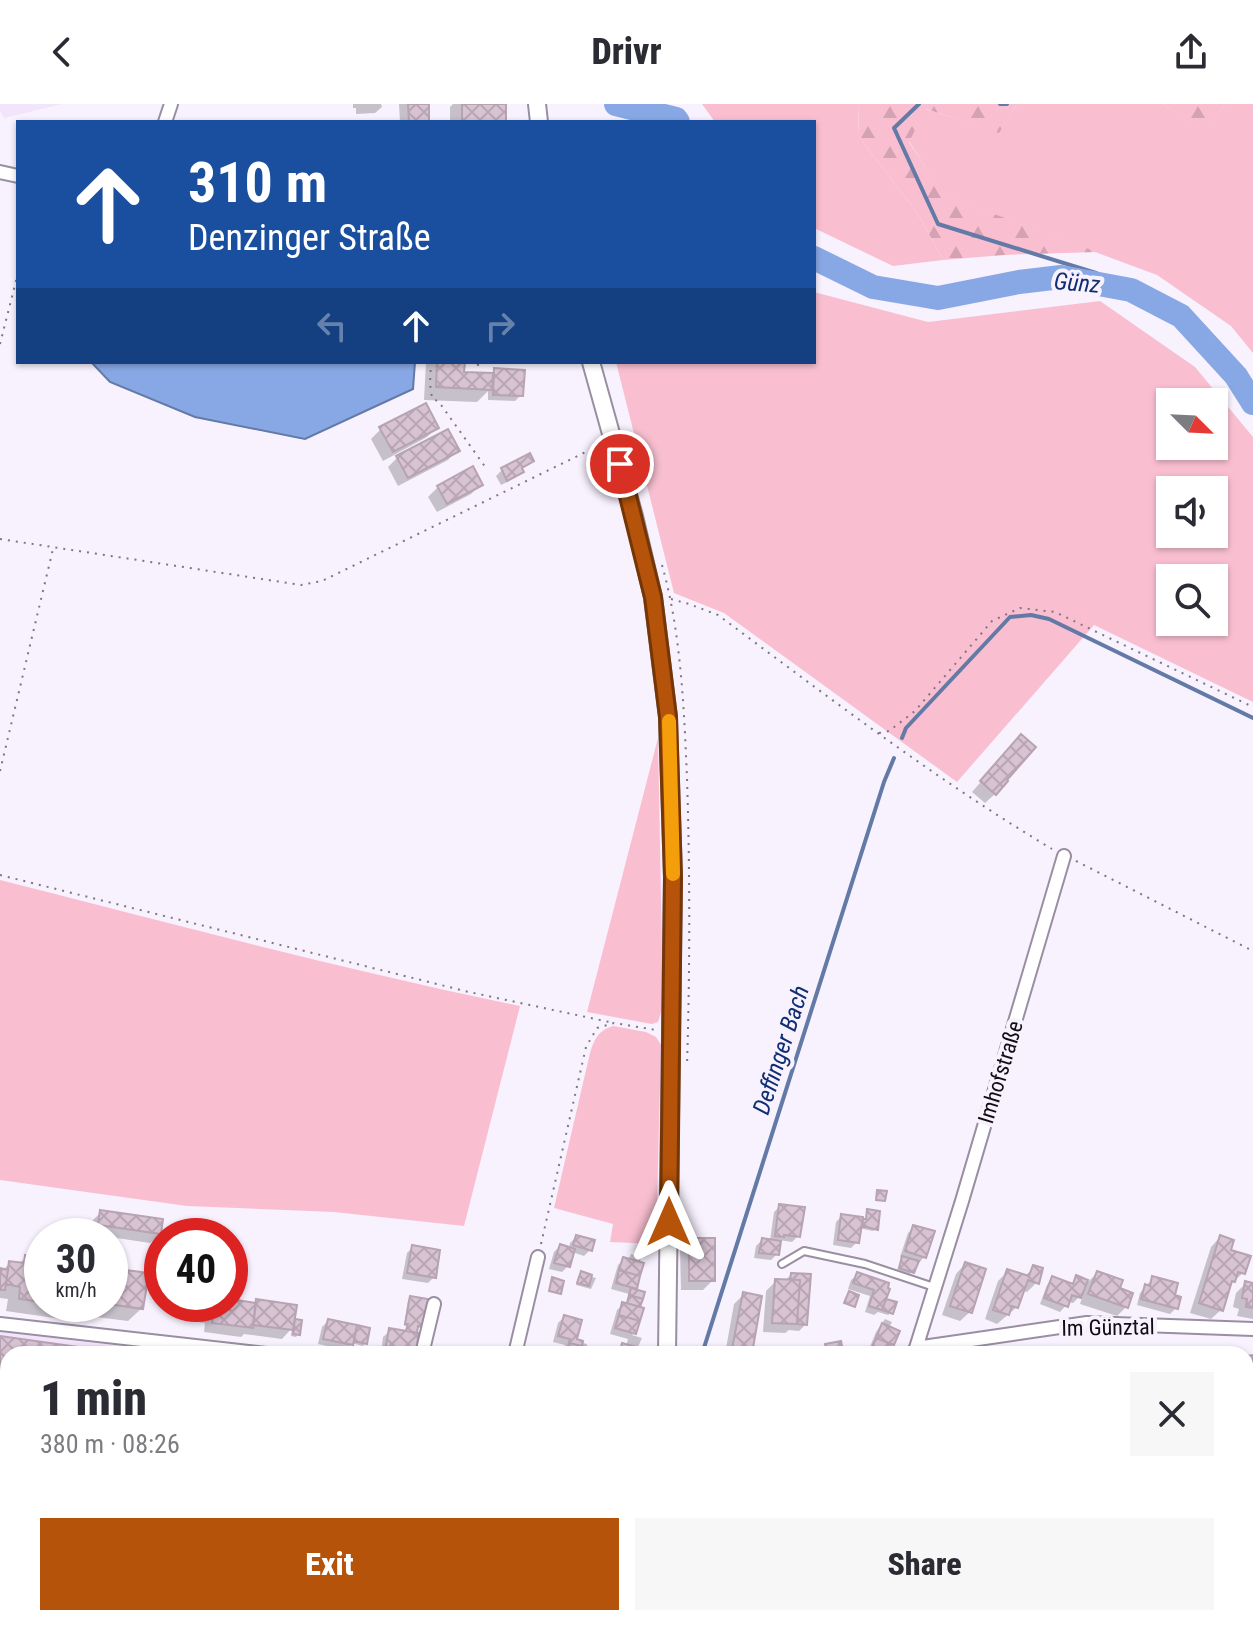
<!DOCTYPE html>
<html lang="en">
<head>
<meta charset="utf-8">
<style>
	body { margin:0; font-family:"Roboto Condensed",sans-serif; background:#f7f7f7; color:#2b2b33; height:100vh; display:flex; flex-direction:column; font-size:30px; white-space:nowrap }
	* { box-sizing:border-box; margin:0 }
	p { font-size:26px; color:#7c7c81 }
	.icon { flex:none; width:44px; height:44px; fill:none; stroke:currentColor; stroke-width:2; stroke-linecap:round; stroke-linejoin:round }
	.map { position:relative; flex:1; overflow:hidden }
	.details { position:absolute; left:0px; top:1242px; width:1254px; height:280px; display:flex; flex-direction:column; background:#fff; border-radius:24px 24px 0 0; box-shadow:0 2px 6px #0004 }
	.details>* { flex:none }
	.banner { position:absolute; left:16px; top:16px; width:800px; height:244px; border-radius:0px; box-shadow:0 2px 6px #0004; background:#1a4fa0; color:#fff; overflow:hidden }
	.needle { width:52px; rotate:114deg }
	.buttons { position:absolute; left:1156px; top:284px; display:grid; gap:16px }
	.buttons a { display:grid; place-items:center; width:72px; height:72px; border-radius:0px; background:#fff; box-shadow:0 2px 6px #0004; font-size:40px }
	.speed { position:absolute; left:24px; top:1114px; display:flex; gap:16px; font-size:40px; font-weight:700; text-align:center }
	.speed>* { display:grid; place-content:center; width:104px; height:104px; border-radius:50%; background:#fff; box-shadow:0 2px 6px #0004; line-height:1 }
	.speed small { font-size:20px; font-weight:400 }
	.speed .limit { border:12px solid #d22; background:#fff; color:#111 }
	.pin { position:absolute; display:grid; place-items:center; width:68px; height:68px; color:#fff; margin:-34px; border:4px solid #fff; border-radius:50%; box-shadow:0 2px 8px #0007 }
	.me { position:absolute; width:88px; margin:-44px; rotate:0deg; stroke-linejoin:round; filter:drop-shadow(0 0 6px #0008) }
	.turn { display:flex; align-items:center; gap:28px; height:168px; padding:0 40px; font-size:36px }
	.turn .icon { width:104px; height:104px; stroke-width:2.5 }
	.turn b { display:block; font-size:56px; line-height:68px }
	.lanes { display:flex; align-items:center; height:76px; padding:0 40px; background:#0003; justify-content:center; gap:40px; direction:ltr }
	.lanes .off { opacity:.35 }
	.round { display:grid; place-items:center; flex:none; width:84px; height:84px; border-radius:0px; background:#f7f7f7 }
	.head { display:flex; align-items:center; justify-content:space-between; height:136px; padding:0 40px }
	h1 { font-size:48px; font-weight:800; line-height:60px }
	.primary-button { display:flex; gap:16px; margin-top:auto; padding:16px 40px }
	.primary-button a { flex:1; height:92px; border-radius:0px; background:#b45309; color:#fff; font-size:32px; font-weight:800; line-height:92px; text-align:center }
	.primary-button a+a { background:#f7f7f7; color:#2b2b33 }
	header { display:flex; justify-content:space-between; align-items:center; height:104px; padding:0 40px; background:#fff; font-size:36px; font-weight:800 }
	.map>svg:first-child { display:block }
	.built { fill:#f1e4fb }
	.grass { fill:#f9bfd1; fill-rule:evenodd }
	.forest { fill:url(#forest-firs) }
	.water { fill:#88a8e5; stroke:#647aa6; stroke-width:2 }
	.shadow { fill:#0003 }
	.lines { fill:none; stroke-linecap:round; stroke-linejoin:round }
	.stream { stroke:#647aa6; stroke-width:4 }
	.river { stroke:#88a8e5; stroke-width:24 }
	.building { fill:url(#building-cross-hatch); stroke:#b7a3b3; stroke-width:2 }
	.service-casing { stroke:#998ea2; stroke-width:10 }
	.minor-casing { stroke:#998ea2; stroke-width:16 }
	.tertiary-casing { stroke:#998ea2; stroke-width:20 }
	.path { stroke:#7d7781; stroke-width:2; stroke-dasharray:2 6; stroke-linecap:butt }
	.service { stroke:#fff; stroke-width:6 }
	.minor { stroke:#fff; stroke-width:12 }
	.tertiary { stroke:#fff; stroke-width:16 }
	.route-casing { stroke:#753606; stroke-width:20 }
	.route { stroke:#b45309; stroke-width:14 }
	.slow { stroke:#f59e0b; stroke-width:14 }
	.labels { text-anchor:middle; stroke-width:8; stroke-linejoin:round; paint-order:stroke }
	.street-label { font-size:22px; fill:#110d14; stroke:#f8f1fe }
	.water-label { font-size:24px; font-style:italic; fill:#0f2e73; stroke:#f8f1fe }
</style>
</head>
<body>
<header><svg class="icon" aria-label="back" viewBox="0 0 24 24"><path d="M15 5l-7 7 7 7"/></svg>Drivr<svg class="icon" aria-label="share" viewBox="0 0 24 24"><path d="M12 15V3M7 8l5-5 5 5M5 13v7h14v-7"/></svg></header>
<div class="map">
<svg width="1253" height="1522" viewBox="0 0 1253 1522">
	<defs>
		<pattern id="forest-firs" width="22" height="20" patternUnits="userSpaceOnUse" patternTransform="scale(2)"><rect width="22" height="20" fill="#f9bfd1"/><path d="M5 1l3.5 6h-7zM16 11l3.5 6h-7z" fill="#d4a3b3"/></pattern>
		<pattern id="building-cross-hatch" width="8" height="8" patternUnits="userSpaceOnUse" patternTransform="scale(2)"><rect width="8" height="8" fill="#d8c3d3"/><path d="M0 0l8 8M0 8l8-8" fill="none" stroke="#b8a6b4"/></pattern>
	</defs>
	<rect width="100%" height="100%" fill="#f8f1fe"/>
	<path class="built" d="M0,0H62L4,14L0,6Z
		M0,1228L189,1250H8V1397L0,1396Z"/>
	<path class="grass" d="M702,0H858L859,33L918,110L943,156L893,162L814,124V18H715Z
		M1017,0H1163L1204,28L1225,0H1253V249L1231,222L1157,171L942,91L909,37L925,5L999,28Z
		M814,188L928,218L1100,197L1195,263L1253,333V598L1094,521L957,678L724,509L674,489L616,258H814ZM1214,298V342H1170V298ZM1214,386V430H1170V386ZM1214,474V518H1170V474Z
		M658,634L663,902L658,918L652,920L587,908Z
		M0,776C173,820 345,866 520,902L464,1122L334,1108L187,1102L0,1076Z
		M613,922L646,928L656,933L661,941L656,1140L610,1138L613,1120L554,1104L590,949C595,934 598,927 613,922Z
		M0,1396L8,1397V1490L0,1489Z
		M494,1514H556L591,1522H493Z"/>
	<path class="forest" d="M858,0H1017L999,29L926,5L909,38L943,91L1097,148L1004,151L943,156L918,110L859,33Z
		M1163,0H1225L1204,29Z
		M0,1489L8,1490V1514H340L332,1515L325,1522H0Z"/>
	<path class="water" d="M91,258H415L413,285L305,335L195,313L110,278Z"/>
	<path class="shadow" d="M353,0H381L382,3L375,9L356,10V4H353Z
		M399,0H427V18H400Z
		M453,0H504V18H450V3Z
		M426,258H463L462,270L491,271L495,266L521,291L515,297L488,296V287L477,298L424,296Z
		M436,324L427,333L383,357L371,335L381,325Z
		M457,346L448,356L398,382L388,363L397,354Z
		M531,357L520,365L521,368L515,374L501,381L496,372L502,366Z
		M481,380L471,390L437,408L428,393L438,383Z
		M1012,642L995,690L985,699L972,688Z
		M780,1102L798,1132L792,1138L779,1136L777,1150L771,1156L754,1154L756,1142L762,1136L770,1137L774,1108Z
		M101,1108L160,1130L150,1139L110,1133V1132L90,1131L91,1118Z
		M868,1108L876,1125L873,1127L859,1124L857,1138L851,1144L833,1141L836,1118L842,1112L865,1115Z
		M914,1123L924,1153L910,1170L897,1166L903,1154L900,1153L908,1129Z
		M576,1133L590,1146L584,1152L572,1148L568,1162L562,1168L549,1165L554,1148L560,1142L569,1145L570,1139Z
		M1220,1133L1243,1169L1228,1182L1221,1206L1211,1215L1190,1209L1211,1143Z
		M690,1136L713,1176L703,1186H681L680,1145Z
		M413,1143L434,1173L428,1179L402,1175L407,1149Z
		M631,1150L642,1153L639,1159L635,1184L632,1187L642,1189L634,1229L632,1231L642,1234L637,1245L640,1250H616L623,1241L626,1242L628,1235L610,1230L617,1206L623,1200L626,1201L629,1190L611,1185L618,1161L624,1155L628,1156Z
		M26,1153L42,1156V1200H110V1166L142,1204L128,1217L88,1212L82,1218L6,1207L8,1195L0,1194V1166L2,1167L10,1159L19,1160Z
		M965,1160L970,1208L960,1217L942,1211L956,1170Z
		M1034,1163L1037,1178L1027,1188L1022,1186L1017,1203L997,1220L985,1215L998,1177L1008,1167L1024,1173Z
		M1097,1169L1118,1186L1126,1203L1117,1212L1080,1200L1084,1188L1073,1199L1069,1198L1060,1208L1040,1200L1047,1181L1053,1175L1070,1181L1077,1174L1083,1183Z
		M581,1170L596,1174L591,1185L576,1181Z
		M858,1170L887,1181L884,1196L891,1209L888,1211L878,1208L874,1211L865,1208L870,1192L848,1185L851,1176Z
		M791,1171L805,1221L799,1227L789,1226L785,1229L763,1228L766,1187L776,1177H784Z
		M1153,1174L1172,1193L1176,1204L1170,1210L1137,1201L1140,1189Z
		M1246,1179L1253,1181V1215L1237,1212L1239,1205L1233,1203L1236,1189Z
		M743,1191L750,1250H725L734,1200Z
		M411,1194L421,1222L419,1224H415L416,1231L413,1250H381L383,1233L390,1227L405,1229L406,1222H404L408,1196Z
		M230,1197L300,1218L298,1230L296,1233L291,1232L292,1224L282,1235L244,1230L241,1233L204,1228L205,1219L198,1218L201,1200H230Z
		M564,1213L574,1237L587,1240L586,1250H565V1241L553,1238L558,1219Z
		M885,1215L892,1218L889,1224L888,1250H867L876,1228Z
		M328,1217L368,1226L365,1239L363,1242L352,1239L345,1246L318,1240L322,1223Z
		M0,1234L114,1250H8V1304L0,1303Z
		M826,1242L841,1246L837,1250H818Z
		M536,1244L546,1247V1250H533Z
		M0,1314L8,1316V1406L0,1405Z
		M1253,1352V1378H1252L1250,1355Z
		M1252,1413L1253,1449H1246V1419Z
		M551,1514H582L574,1521L550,1516Z
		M668,1514H692L690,1519L698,1522H671L672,1518L667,1516Z
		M767,1514H793L791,1522H765Z
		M813,1514H842V1521L812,1522Z
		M904,1514H919L918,1518L916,1521L903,1519Z
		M939,1514H974L973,1522H938Z
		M993,1514H1022L1018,1518Z"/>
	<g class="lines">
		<path class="stream" d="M919,0L894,24L938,120L1096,169L1131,186
			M1000,0H1007
			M902,634L906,624L1010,513L1031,511L1049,515L1253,614
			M702,1250L884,678L894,654"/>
		<path class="river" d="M616,0L676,15L678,18
			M814,154L873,183L938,194L1019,178L1061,173L1131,186L1181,212L1236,272L1253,299"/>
	</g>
	<path class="building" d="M408,0H429V18H409Z
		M462,0H506V18H462Z
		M437,258H465L464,268L493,269L492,286L436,283Z
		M494,264L525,266L523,292L493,291Z
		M426,299L439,324L393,348L379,323Z
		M448,325L460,347L408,374L396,352Z
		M530,349L534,357L522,364L524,368L507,377L501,364Z
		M473,362L483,381L447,400L437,382Z
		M1021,630L1036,643L1007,676L1008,677L996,691L980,677Z
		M877,1086L887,1087L885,1097L876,1096Z
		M779,1100L805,1103L800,1133L784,1131V1133L775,1132Z
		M867,1105L880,1107L878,1126L862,1122L863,1115H866Z
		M100,1106L163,1115L161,1130L98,1121Z
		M841,1110L863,1113L859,1139L838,1136Z
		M913,1121L935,1127L926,1154L905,1147Z
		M576,1131L595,1136L592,1147L573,1141Z
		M1220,1131L1234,1136L1231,1146L1251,1152L1245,1170L1238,1168L1235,1178L1232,1177L1223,1207L1199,1199Z
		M689,1134H715V1177H689Z
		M762,1134L781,1137L779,1151L759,1149Z
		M560,1140L575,1145L570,1163L554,1159Z
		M412,1141L440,1146L436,1174L407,1169Z
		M25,1151L42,1154V1198L19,1195L20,1183L6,1180L9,1157L24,1159Z
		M902,1152L919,1157L914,1169L899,1164Z
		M623,1153L644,1159L640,1172L619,1166Z
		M965,1158L986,1165L972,1209L950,1202Z
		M1033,1161L1043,1164L1039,1180L1028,1176L1018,1204L1012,1202L1009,1211L993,1206L1007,1165L1029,1172Z
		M0,1164L8,1166L5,1186H0Z
		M110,1164L149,1169L143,1205L108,1200H110Z
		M619,1166L640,1172L637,1185L616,1179Z
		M581,1167L592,1171L589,1182L577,1179Z
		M1097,1167L1123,1176L1120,1184L1133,1189L1128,1204L1088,1190Z
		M857,1168L889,1179L888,1184L890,1185L882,1206L869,1202L874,1186L853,1179Z
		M791,1169L811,1170L807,1221L797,1220L800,1176H790Z
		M1076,1171L1088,1176L1081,1194L1072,1191L1068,1203L1044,1194L1052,1172L1073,1180Z
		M1152,1172L1178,1179L1175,1191L1181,1193L1178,1205L1141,1195L1145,1180L1150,1182Z
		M552,1173L564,1177L561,1190L549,1187Z
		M775,1175L800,1176L797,1220L772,1219Z
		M1245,1177L1253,1179V1204L1246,1203L1247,1195L1242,1194Z
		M631,1184L645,1188L643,1195L629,1191Z
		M849,1187L859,1191L855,1203L844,1199Z
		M743,1188L762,1192L752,1250H731Z
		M629,1191L643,1195L640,1203L627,1199Z
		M410,1192L428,1195L423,1223L418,1222L417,1229L406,1227L408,1220H405Z
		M230,1195L256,1199L253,1224L212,1219L215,1200H230Z
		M256,1195L297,1201L293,1226L253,1221Z
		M886,1195L897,1198L893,1210L882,1206Z
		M622,1198L644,1204L640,1217L619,1211Z
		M55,1200H98L97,1206Z
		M564,1211L582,1216L577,1235L583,1237L582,1242L569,1239L570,1235L558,1232Z
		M619,1211L640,1217L636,1230L615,1224Z
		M295,1215L302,1216L300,1231L293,1230Z
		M328,1215L357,1221L353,1241L323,1235Z
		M882,1219L900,1227L894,1241L876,1234Z
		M357,1221L370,1224L367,1240L354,1237Z
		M389,1224L419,1229L415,1250L385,1247Z
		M0,1232L128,1250H8V1289L0,1288Z
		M876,1234L894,1241L891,1250H875L870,1248Z
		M841,1237L843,1247L837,1248L838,1250H827L825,1240Z
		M569,1239L582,1242L579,1250H566Z
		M622,1239L643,1245L642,1250H619Z
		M1253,1251V1278H1246V1252Z
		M0,1312L8,1314V1392L0,1391Z
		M771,1514H795L793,1522L770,1518Z
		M818,1514H844V1522L817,1519Z
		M944,1514H976L975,1522H943Z
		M1229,1514H1242V1522H1229Z"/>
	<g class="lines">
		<defs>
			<path id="service" d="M782,1160L804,1147L865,1160L934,1183"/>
			<path id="minor" d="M165,18L171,0
				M0,68L18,72
				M0,1220L266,1250
				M916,1244L1087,1219L1253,1225
				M422,1250L434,1200
				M515,1250L538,1153
				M912,1250L916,1244L962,1097L1064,752
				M1246,1388H1253
				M854,1522L856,1514
				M1169,1522V1514"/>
			<path id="tertiary" d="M537,0L539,18
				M591,258L634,412L653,493L668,613L673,773L667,1250
				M632,1522L633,1514"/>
		</defs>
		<use href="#service" class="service-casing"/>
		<use href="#minor" class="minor-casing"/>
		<use href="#tertiary" class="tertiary-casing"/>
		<path class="path" d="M0,240L18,169
			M431,258L430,280L432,294L439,298L486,364
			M477,261L487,258
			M0,435L301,481L322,477L598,342
			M662,461C681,528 684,604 687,674C690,769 690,865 687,961
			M671,495L689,500L718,511C827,592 935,675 1052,745
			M879,629L889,627L915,607L992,517L1020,504L1055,508L1253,603
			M0,667L53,445
			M1076,757L1253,847
			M0,771L469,888L614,919
			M541,1140L586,943L597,924L614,919L656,926
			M1246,1452L1253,1451
			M937,1522L938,1514"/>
		<use href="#service" class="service"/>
		<use href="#minor" class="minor"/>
		<use href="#tertiary" class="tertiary"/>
	</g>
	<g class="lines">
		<defs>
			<path id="route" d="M620,360L653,493L668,613L673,773L669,1118"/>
		</defs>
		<use href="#route" class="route-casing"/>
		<use href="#route" class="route"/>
		<path class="slow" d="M669,617L673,770"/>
	</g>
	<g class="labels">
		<g class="street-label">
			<text transform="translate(1000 968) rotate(-73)" y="8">Imhofstraße</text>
			<text transform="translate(1108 1223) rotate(-1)" y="8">Im Günztal</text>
		</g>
		<g class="water-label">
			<text transform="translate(1077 179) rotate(5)" y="8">Günz</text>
			<text transform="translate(781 946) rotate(-72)" y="8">Deffinger Bach</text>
		</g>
	</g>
</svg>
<div class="buttons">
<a><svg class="needle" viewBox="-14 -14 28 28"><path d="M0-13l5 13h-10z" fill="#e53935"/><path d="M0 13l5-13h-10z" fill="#7c7c81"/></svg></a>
<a><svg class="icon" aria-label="sound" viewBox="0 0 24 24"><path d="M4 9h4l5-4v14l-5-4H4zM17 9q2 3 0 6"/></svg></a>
<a><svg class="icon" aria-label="search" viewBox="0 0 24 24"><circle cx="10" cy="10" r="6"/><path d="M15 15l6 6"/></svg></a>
</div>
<div class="speed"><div>30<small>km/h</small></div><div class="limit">40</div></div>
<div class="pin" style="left:620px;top:360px;background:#d93025"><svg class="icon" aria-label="arrive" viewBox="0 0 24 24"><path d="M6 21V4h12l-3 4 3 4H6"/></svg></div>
<svg class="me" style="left:669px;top:1118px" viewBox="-20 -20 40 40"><path d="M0-17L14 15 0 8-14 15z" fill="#b45309" stroke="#fff" stroke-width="4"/></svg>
<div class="banner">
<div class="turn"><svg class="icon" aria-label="ahead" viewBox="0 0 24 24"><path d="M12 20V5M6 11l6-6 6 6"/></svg><div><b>310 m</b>Denzinger Straße</div></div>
<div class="lanes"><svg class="icon off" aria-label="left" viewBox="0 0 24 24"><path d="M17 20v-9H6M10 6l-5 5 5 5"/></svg><svg class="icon" aria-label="ahead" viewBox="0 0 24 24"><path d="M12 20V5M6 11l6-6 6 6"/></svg><svg class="icon off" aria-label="right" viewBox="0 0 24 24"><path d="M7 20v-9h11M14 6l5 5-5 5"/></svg></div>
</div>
<section class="details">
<div class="head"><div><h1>1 min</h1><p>380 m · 08:26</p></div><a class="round"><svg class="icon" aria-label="close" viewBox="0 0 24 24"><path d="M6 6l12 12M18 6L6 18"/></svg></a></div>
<div class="primary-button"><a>Exit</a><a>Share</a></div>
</section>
</div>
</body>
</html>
